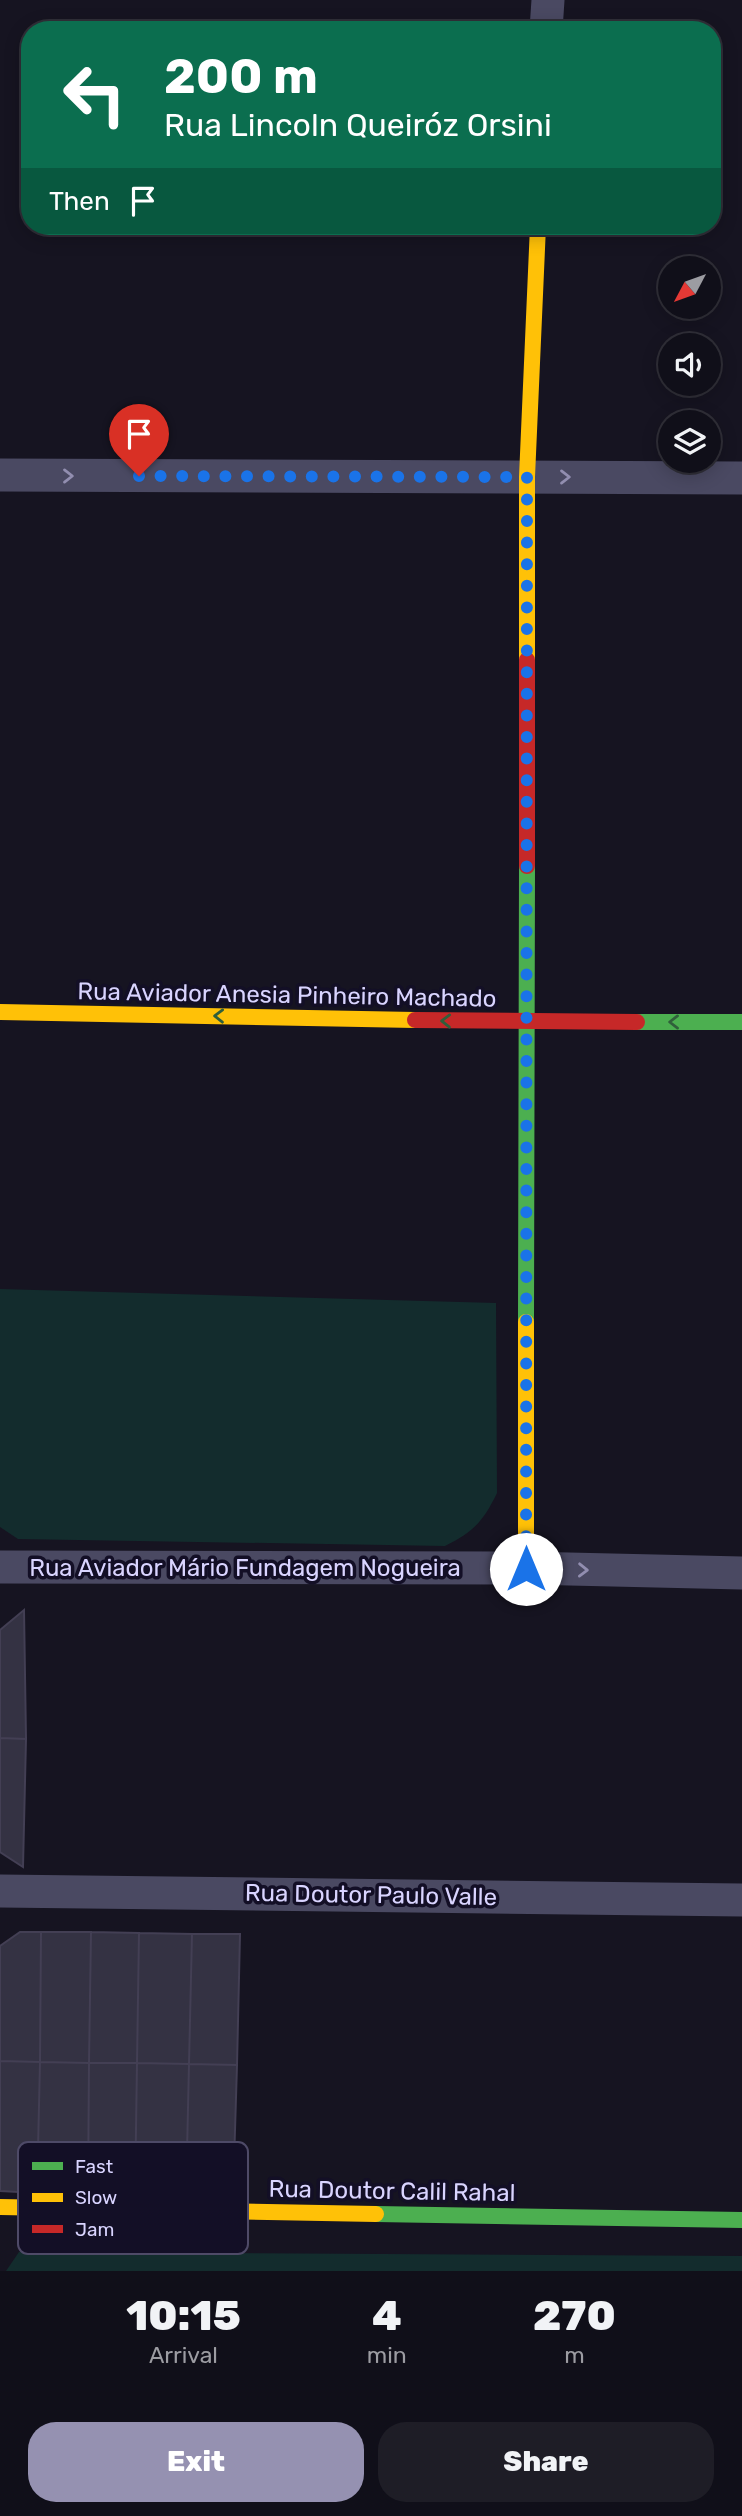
<!DOCTYPE html>
<html lang="en">
<head>
<meta charset="utf-8">
<style>
	body { margin:0; font-family:Rubik,sans-serif; background:#1e1d26; color:#f1f3f6; height:100vh; display:flex; flex-direction:column; font-size:26px; white-space:nowrap }
	* { box-sizing:border-box; margin:0 }
	p { font-size:23px; color:#9c9ca2 }
	.icon { flex:none; width:38px; height:38px; fill:none; stroke:currentColor; stroke-width:2; stroke-linecap:round; stroke-linejoin:round }
	.map { position:relative; height:2271px; overflow:hidden }
	.sheet { display:flex; flex-direction:column; background:#100f19; flex:1 }
	.sheet>* { flex:none }
	.top-card { position:absolute; left:21px; top:21px; width:700px; height:214px; border-radius:28px; box-shadow:0 4px 18px #0003,0 0 0 2px #302f38; background:#0b6e4f; color:#fff; overflow:hidden }
	.needle { width:46px; rotate:229deg }
	.fabs { position:absolute; left:658px; top:256px; display:grid; gap:14px }
	.fabs a { display:grid; place-items:center; width:63px; height:63px; border-radius:50%; background:#100f19; box-shadow:0 4px 18px #0003,0 0 0 2px #302f38; font-size:35px }
	.pin { position:absolute; display:grid; place-items:center; width:60px; height:60px; color:#fff; margin:-72px -30px; border-radius:50% 50% 50% 0; rotate:-45deg; box-shadow:0 0 7px #0007 }
	.pin .icon { rotate:45deg }
	.me { position:absolute; width:77px; margin:-38px; rotate:0deg; stroke-linejoin:round; filter:drop-shadow(0 0 5px #0008) }
	.turn { display:flex; align-items:center; gap:24px; height:147px; padding:0 28px; font-size:32px }
	.turn .icon { width:91px; height:91px; stroke-width:2.5 }
	.turn b { display:block; font-size:49px; line-height:60px }
	.then { display:flex; align-items:center; height:66px; padding:0 28px; background:#0003; gap:14px; font-size:26px }
	.eta { display:flex; justify-content:space-evenly; align-items:center; height:119px; text-align:center }
	.eta b { font-size:42px; font-weight:800; line-height:49px }
	.action { display:flex; gap:14px; margin-top:auto; padding:14px 28px }
	.action a { flex:1; height:80px; border-radius:28px; background:#9591b1; color:#fff; font-size:28px; font-weight:800; line-height:80px; text-align:center }
	.action a+a { background:#1e1d26; color:#f1f3f6 }
	.map>svg:first-child { display:block }
	.green { fill:#132c2d }
	.building { fill:#343243; stroke:#433f54; stroke-width:2 }
	.lines { fill:none; stroke-linecap:round; stroke-linejoin:round }
	.street { stroke:#4a4962; stroke-width:33 }
	.fast { stroke:#4caf50; stroke-width:16 }
	.slow { stroke:#ffc107; stroke-width:16 }
	.jam { stroke:#c62828; stroke-width:16 }
	.oneway { stroke:#928eb0 }
	.oneway2 { stroke:#305f3b }
	.route { stroke:#1a73e8; stroke-width:12; stroke-dasharray:0 21.6 }
	.labels { text-anchor:middle; stroke-width:7; stroke-linejoin:round; paint-order:stroke }
	.street-label { font-size:24px; fill:#d9d4ff; stroke:#130f26 }
	.key { fill:#130f26; stroke:#4e4a67; stroke-width:2 }
	.key-label { font-size:19px; fill:#d9d4ff }
</style>
</head>
<body>
<div class="map">
<svg width="742" height="2271" viewBox="0 0 742 2271">
	<rect width="100%" height="100%" fill="#161421"/>
	<path class="green" d="M0,1289L496,1303L497,1493C483,1522 473,1532 445,1546L18,1539L0,1527Z
		M19,2252L742,2256V2271H6Z"/>
	<path class="building" d="M24,1610L26,1739L0,1738V1630Z
		M0,1738L26,1739L23,1867L0,1852Z
		M20,1932H41L40,2062L0,2061V1946Z
		M41,1932H91L89,2063L40,2062Z
		M91,1932L139,1933L137,2063H89Z
		M139,1933L192,1934L189,2064L137,2063Z
		M192,1934H240L237,2065L189,2064Z
		M0,2061L40,2062L37,2193L0,2191Z
		M40,2062L89,2063L88,2194L37,2193Z
		M89,2063H137L135,2195L88,2194Z
		M137,2063L189,2064L186,2196L135,2195Z
		M189,2064L237,2065L233,2196H186Z"/>
	<g class="lines">
		<path class="street" d="M546,30L548,0
			M0,475L742,478
			M0,1567L526,1568L742,1573
			M0,1891L742,1900"/>
		<path class="fast" d="M637,1022H742
			M526,1322L527,866
			M376,2214L742,2220"/>
		<path class="slow" d="M527,660V477L538,226
			M0,1012L415,1020
			M526,1568V1322
			M0,2207L376,2214"/>
		<path class="jam" d="M527,866V660
			M415,1020L637,1022"/>
	</g>
	<defs><path id="oneway-chevron" d="M-2-3.5L2.5 0L-2 3.5" fill="none" stroke-width="1.6" stroke-linecap="round" stroke-linejoin="round" transform="scale(1.75)"/></defs>
	<g class="oneway">
		<use href="#oneway-chevron" transform="translate(68 476)"/>
		<use href="#oneway-chevron" transform="translate(565 477)"/>
		<use href="#oneway-chevron" transform="translate(583 1570) rotate(1)"/>
	</g>
	<g class="oneway2">
		<use href="#oneway-chevron" transform="translate(219 1016) rotate(-179)"/>
		<use href="#oneway-chevron" transform="translate(446 1021) rotate(-179)"/>
		<use href="#oneway-chevron" transform="translate(674 1022) rotate(180)"/>
	</g>
	<g class="lines">
		<path class="route" d="M139,476L527,477L526,1569"/>
	</g>
	<g class="labels">
		<g class="street-label">
			<text transform="translate(287 995) rotate(1)" y="8">Rua Aviador Anesia Pinheiro Machado</text>
			<text x="245" y="1576">Rua Aviador Mário Fundagem Nogueira</text>
			<text transform="translate(371 1895) rotate(1)" y="8">Rua Doutor Paulo Valle</text>
			<text transform="translate(392 2191) rotate(1)" y="8">Rua Doutor Calil Rahal</text>
		</g>
	</g>
	<rect x="18" y="2142" width="230" height="112" rx="10" class="key"/>
	<rect x="32" y="2162" width="31" height="8" fill="#4caf50"/>
	<rect x="32" y="2193" width="31" height="9" fill="#ffc107"/>
	<rect x="32" y="2225" width="31" height="8" fill="#c62828"/>
	<g class="key-label">
		<text x="75" y="2173">Fast</text>
		<text x="75" y="2204">Slow</text>
		<text x="75" y="2236">Jam</text>
	</g>
</svg>
<div class="fabs">
<a><svg class="needle" viewBox="-14 -14 28 28"><path d="M0-13l5 13h-10z" fill="#e53935"/><path d="M0 13l5-13h-10z" fill="#9c9ca2"/></svg></a>
<a><svg class="icon" aria-label="sound" viewBox="0 0 24 24"><path d="M4 9h4l5-4v14l-5-4H4zM17 9q2 3 0 6"/></svg></a>
<a><svg class="icon" aria-label="layers" viewBox="0 0 24 24"><path d="M12 4l9 5-9 5-9-5zM3 14l9 5 9-5"/></svg></a>
</div>
<div class="pin" style="left:139px;top:476px;background:#d93025"><svg class="icon" aria-label="arrive" viewBox="0 0 24 24"><path d="M6 21V4h12l-3 4 3 4H6"/></svg></div>
<svg class="me" style="left:526px;top:1569px" viewBox="-20 -20 40 40"><circle r="19" fill="#fff"/><path d="M0-13L10 11 0 6-10 11z" fill="#1a73e8"/></svg>
<div class="top-card">
<div class="turn"><svg class="icon" aria-label="left" viewBox="0 0 24 24"><path d="M17 20v-9H6M10 6l-5 5 5 5"/></svg><div><b>200 m</b>Rua Lincoln Queiróz Orsini</div></div>
<div class="then">Then<svg class="icon" aria-label="arrive" viewBox="0 0 24 24"><path d="M6 21V4h12l-3 4 3 4H6"/></svg></div>
</div>
</div>
<section class="sheet">
<div class="eta">
<div><b>10:15</b><p>Arrival</p></div>
<div><b>4</b><p>min</p></div>
<div><b>270</b><p>m</p></div>
</div>
<div class="action"><a>Exit</a><a>Share</a></div>
</section>
</body>
</html>
